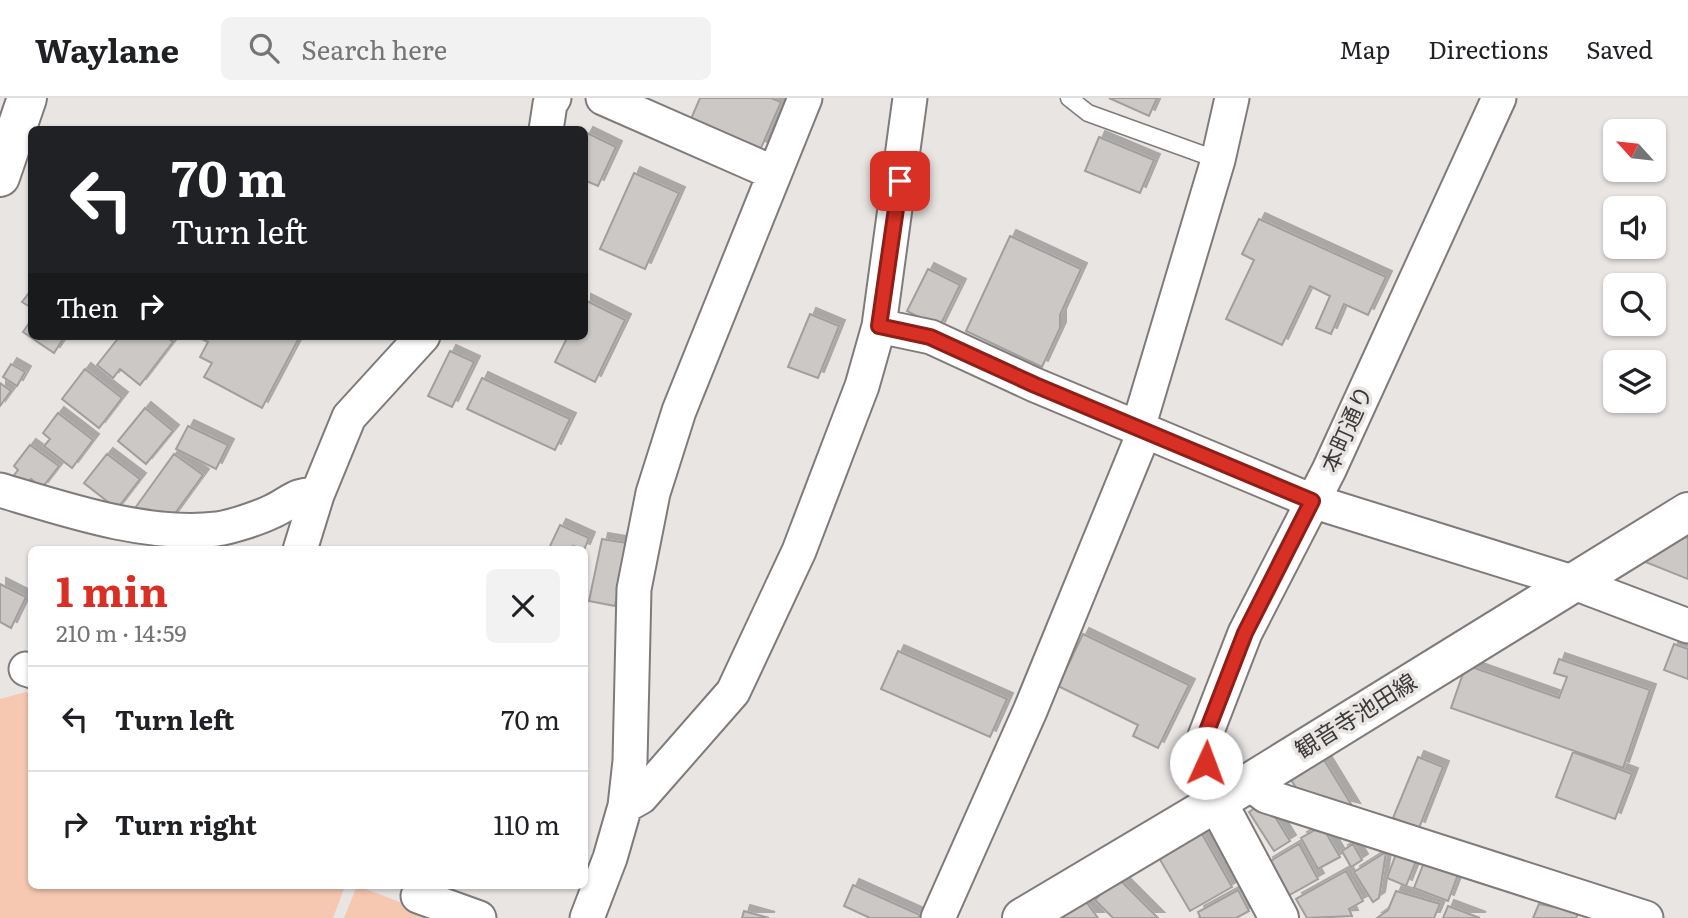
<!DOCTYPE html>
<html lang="en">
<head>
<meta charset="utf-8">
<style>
	body { margin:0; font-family:Literata,"Noto Sans JP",serif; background:#f2f2f2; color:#202124; height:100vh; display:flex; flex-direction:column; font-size:26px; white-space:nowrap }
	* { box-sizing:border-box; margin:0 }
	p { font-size:23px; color:#757577 }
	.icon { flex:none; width:38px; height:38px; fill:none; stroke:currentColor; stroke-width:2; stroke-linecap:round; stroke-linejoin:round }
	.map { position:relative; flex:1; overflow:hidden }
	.drawer { position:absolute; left:28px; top:448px; width:560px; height:343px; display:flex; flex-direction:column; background:#fff; border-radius:10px; box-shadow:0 2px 5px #0004 }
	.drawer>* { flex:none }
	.hud { position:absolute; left:28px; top:28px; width:560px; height:214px; border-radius:10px; box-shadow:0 2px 5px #0004; background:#202124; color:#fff; overflow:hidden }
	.needle { width:46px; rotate:297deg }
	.controls { position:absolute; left:1603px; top:21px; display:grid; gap:14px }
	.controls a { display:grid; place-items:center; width:63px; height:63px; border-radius:10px; background:#fff; box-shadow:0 2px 5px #0004; font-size:35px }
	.pin { position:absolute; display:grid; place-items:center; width:60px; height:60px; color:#fff; margin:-30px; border-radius:14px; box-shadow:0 4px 10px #0006 }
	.me { position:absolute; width:77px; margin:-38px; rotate:2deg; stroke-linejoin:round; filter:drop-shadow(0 0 5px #0008) }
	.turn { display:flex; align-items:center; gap:24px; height:147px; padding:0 28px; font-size:32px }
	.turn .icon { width:91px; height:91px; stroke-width:2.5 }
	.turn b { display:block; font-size:49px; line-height:60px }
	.then { display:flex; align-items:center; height:66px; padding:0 28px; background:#0003; gap:14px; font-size:26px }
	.round { display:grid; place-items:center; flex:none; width:74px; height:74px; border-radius:10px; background:#f2f2f2 }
	.head { display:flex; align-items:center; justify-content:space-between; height:119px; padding:0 28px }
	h1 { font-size:42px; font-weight:700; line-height:52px; color:#d93025 }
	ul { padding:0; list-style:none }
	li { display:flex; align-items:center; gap:21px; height:105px; padding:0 28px; border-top:2px solid #e0e0e0 }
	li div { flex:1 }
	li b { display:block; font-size:26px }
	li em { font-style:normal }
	header { display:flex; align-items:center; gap:42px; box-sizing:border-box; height:98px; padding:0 35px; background:#fff; border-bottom:2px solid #e0e0e0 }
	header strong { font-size:33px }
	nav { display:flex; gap:38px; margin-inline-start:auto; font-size:24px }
	.search { width:490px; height:63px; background:#f2f2f2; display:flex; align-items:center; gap:18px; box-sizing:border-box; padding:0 24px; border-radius:10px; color:#757577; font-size:26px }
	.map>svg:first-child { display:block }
	.green { fill:#f6c7b1 }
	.building { fill:#cbc8c6; stroke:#a29e9d; stroke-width:2; filter:url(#shadow) }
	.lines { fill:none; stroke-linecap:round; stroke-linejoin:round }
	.service-casing { stroke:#7f7b7a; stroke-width:19 }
	.minor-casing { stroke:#7f7b7a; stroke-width:37 }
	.secondary-casing { stroke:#7f7b7a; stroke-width:42 }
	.primary-casing { stroke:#7f7b7a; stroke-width:42 }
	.trunk-casing { stroke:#7f7b7a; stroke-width:42 }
	.service { stroke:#fff; stroke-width:16 }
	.minor { stroke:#fff; stroke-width:33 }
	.secondary { stroke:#fff; stroke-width:38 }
	.primary { stroke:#fff; stroke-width:38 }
	.trunk { stroke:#fff; stroke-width:38 }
	.route-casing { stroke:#8d1f18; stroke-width:18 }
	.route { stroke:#d93025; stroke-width:12 }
	.labels { text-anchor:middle; stroke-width:7; stroke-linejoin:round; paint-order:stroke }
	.street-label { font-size:23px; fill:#3b3939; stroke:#e8e5e3 }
</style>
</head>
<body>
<header>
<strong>Waylane</strong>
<div class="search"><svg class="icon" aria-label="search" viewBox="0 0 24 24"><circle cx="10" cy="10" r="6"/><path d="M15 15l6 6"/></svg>Search here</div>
<nav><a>Map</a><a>Directions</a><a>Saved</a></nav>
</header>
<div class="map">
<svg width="1688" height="820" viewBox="0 0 1688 820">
	<defs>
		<filter id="shadow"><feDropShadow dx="6" dy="-6" stdDeviation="0" flood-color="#0004"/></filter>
	</defs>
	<rect width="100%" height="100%" fill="#e8e5e3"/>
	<path class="green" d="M26,594L32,596V788H345L333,820H0V601Z
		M357,788H358L441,820H344Z"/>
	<path class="building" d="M700,0H771L781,4L761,50L691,21Z
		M1109,0H1157L1149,18Z
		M587,35L616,49L598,88L584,82V41Z
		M1099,39L1154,62L1140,95L1085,73Z
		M634,75L679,95L645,171L600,151Z
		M1259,121L1386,179L1368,217L1344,206L1331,236L1316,230L1330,198L1310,188L1282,247L1226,221L1254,162L1242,156Z
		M1010,138L1081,171L1060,217V230L1042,269L966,233Z
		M928,171L960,187L939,230L907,213Z
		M32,191V210L22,204Z
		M585,202L625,222L595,284L555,264L568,238H584Z
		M810,216L839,228L818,280L788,269Z
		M32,221V238H65L54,255L23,234Z
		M120,238H166L173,244L140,287L120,271L113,280L97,267Z
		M196,238H300L262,310L204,279L212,265L200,259L208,244Z
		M450,253L474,264L452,309L428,298Z
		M11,266L25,274L17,288L3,279Z
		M85,271L122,300L99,330L62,301Z
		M482,280L570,321L555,352L467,311Z
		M0,285L11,293L0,308Z
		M145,310L173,333L146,366L118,343Z
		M58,315L93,342L72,370L44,348L50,341L43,335Z
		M188,328L228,347L216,371L176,351Z
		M30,347L59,368L42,390L31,381L24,391L11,381L18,372L14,368Z
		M107,356L140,381L117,411L84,385Z
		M174,356L203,377L171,421L133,413Z
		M560,427L589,440L584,452L573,448L571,452H557L550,448Z
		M1680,438L1688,440V481L1643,463Z
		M602,441L627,445L615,508L589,503Z
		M0,486L26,499L11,530L0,524Z
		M1083,536L1189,587L1158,650L1133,638L1138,627L1058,588Z
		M1674,546L1688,551V581L1664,572Z
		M898,553L1007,601L990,639L881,591Z
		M1559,561L1650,592L1623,670L1451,610L1466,567L1559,600L1567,579L1554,575Z
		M1573,654L1632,676L1615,721L1556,699Z
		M1418,659L1443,669L1419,730L1393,720Z
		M1323,660L1354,711L1301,698L1290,680Z
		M1255,710L1272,714L1290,743L1274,753L1249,714Z
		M1322,728L1340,759L1318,771L1301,740Z
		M1202,736L1232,789L1190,813L1159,760Z
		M1299,746L1318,781L1286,799L1267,765Z
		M1353,746L1362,762L1351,769L1342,753Z
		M1386,754L1379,800L1373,804L1354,774Z
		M1396,756L1416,763L1406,788L1387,780Z
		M1425,762L1459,774L1448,803L1414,790Z
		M1346,773L1363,803L1349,811L1352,818L1307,820L1296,801Z
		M1117,779L1158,820H1113L1095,802Z
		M853,787L920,817L918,820H870L844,808Z
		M1238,792L1249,813L1236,820H1199L1200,819L1198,814Z
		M1396,793L1440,806L1434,820H1377L1388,812Z
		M1084,801L1098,820H1059Z
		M1539,806L1579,814L1576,820H1533Z
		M1448,808L1480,820H1443Z
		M744,813L769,820H742Z"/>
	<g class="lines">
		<defs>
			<path id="service" d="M1069,0L1088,15L1218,62"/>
			<path id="minor" d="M603,0L774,75
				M546,32L550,6L554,0
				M879,228L931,239L1035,287L1312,403L1572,484L1688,528
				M1138,330L1218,62L1232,0
				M0,392C67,412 146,439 217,431C231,429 259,420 273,413C291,405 295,395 317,397
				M300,452L317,397L349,319L423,238
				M26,571L32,573
				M1249,685L1266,698L1646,820
				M1216,702L1202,646L1245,535L1329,372L1499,0
				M625,708L641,699L733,594L799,453L862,288L879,228L910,0
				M422,788L418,798L479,820
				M587,820L610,760L625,708L630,663L634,491L653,395L679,313L805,0
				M938,820L1030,613L1145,332"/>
			<path id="secondary" d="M1216,702L1279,820"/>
			<path id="primary" d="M1022,820L1249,685L1688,414"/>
			<path id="trunk" d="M0,79L27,0"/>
		</defs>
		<use href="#service" class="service-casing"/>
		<use href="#minor" class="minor-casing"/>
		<use href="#secondary" class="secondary-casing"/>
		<use href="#primary" class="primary-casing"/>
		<use href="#trunk" class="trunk-casing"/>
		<use href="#service" class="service"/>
		<use href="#minor" class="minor"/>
		<use href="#secondary" class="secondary"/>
		<use href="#primary" class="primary"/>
		<use href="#trunk" class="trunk"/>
	</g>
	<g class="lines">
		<defs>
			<path id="route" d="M900,83L879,228L930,239L1035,287L1312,403L1245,535L1202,646L1206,665"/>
		</defs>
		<use href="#route" class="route-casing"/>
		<use href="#route" class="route"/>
	</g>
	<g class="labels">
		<g class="street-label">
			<text transform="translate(1347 331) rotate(-66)" y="8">本町通り</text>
			<text transform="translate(1356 618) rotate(-32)" y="8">観音寺池田線</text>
		</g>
	</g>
</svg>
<div class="controls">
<a><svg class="needle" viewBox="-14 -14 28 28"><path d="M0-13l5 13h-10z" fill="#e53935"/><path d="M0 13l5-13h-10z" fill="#757577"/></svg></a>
<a><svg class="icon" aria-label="sound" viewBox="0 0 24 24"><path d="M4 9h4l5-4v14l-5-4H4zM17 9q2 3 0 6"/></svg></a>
<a><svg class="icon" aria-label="search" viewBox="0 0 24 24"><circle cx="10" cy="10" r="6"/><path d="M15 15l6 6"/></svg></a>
<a><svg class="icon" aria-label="layers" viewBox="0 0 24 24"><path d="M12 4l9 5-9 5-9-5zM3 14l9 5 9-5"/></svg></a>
</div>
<div class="pin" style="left:900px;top:83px;background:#d93025"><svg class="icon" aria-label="arrive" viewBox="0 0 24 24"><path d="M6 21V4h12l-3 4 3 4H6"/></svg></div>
<svg class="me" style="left:1206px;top:665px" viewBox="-20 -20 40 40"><circle r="19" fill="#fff"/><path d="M0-13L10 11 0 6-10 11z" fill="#d93025"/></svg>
<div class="hud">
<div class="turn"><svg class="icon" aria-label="left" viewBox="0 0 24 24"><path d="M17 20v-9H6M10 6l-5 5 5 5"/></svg><div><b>70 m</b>Turn left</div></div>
<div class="then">Then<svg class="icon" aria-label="right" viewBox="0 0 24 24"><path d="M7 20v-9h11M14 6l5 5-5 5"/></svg></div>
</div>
<section class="drawer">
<div class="head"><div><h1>1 min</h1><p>210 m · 14:59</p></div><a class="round"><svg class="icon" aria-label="close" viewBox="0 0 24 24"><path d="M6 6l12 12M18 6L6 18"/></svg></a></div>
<ul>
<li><svg class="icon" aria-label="left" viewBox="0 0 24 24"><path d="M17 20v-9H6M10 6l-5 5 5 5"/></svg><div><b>Turn left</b></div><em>70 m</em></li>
<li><svg class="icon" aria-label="right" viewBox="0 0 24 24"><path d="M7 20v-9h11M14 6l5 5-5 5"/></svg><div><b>Turn right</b></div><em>110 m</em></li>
</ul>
</section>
</div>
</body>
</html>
